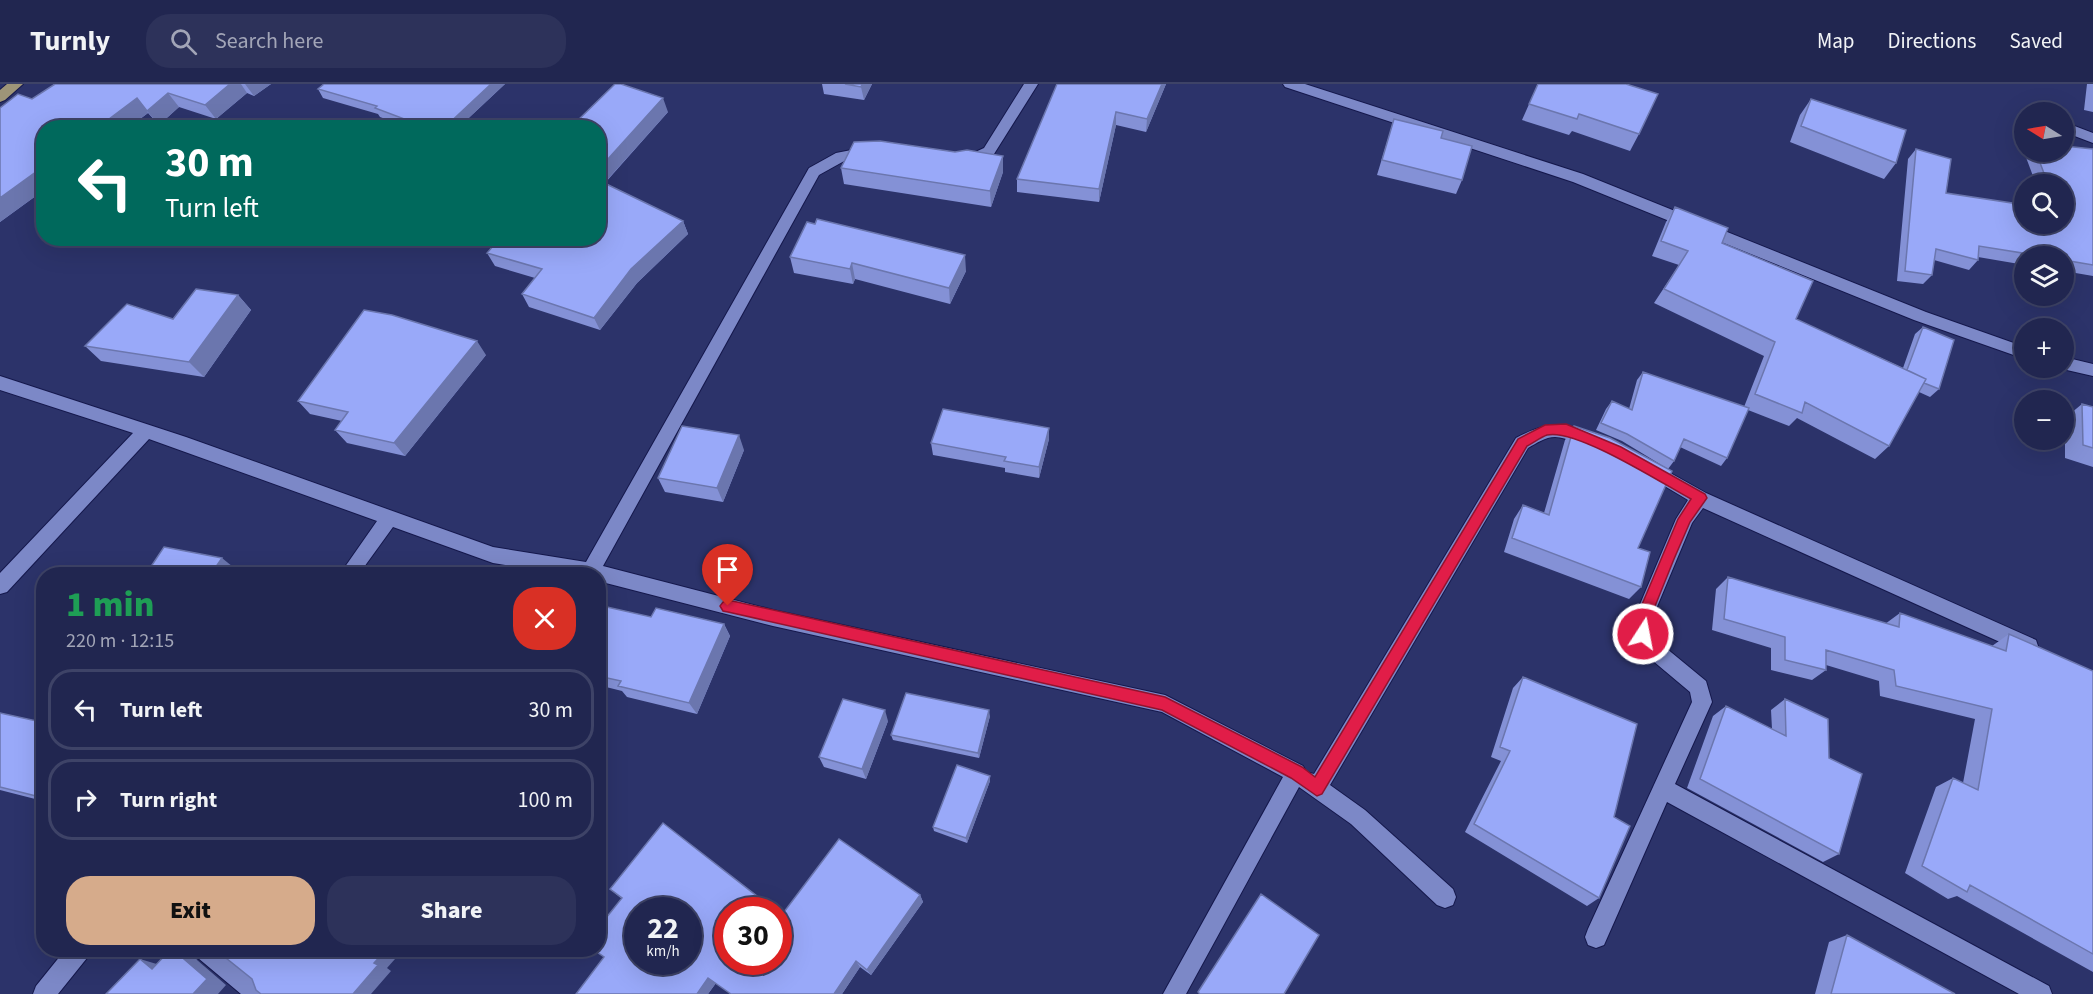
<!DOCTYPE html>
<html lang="en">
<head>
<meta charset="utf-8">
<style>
	body { margin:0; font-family:"Source Sans 3",sans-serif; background:#2d325a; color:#f1f3f6; height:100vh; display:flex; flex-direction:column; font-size:22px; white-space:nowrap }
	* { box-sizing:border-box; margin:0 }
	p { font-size:20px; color:#a2a5b7 }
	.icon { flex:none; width:33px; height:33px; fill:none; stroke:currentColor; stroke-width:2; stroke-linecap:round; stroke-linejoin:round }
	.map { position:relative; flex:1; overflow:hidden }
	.sheet { position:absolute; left:36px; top:483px; width:570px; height:390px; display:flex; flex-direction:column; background:#212650; border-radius:24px; box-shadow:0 6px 24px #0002,0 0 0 2px #3e4367 }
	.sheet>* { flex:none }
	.banner { position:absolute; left:36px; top:36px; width:570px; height:126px; border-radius:24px; box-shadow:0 6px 24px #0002,0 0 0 2px #3e4367; background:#00695c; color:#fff; overflow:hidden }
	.needle { width:39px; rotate:281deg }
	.controls { position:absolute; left:2014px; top:18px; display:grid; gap:12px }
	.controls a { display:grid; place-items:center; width:60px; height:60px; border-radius:50%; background:#212650; box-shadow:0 6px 24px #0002,0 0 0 2px #3e4367; font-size:30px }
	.speed { position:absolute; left:624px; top:813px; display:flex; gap:12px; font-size:30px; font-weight:700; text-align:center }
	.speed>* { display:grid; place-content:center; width:78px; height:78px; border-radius:50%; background:#212650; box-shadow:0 6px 24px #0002,0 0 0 2px #3e4367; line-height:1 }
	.speed small { font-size:15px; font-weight:400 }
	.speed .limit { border:9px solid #d22; background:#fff; color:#111 }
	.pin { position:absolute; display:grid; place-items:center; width:51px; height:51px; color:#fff; margin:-62px -26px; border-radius:50% 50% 50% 0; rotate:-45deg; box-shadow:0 0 6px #0007 }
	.pin .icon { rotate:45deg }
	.me { position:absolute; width:66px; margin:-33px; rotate:11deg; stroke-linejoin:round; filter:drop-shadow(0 0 4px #0008) }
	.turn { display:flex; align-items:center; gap:21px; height:126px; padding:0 30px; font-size:27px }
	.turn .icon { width:78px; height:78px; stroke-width:2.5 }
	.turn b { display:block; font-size:42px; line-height:51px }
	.round { display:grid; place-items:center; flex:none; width:63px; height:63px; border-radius:24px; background:#2d325a }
	.overview { display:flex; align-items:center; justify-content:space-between; height:102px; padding:0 30px }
	h1 { font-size:36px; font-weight:800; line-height:45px; color:#1e9e55 }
	.button { display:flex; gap:12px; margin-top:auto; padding:12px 30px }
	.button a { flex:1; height:69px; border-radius:24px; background:#d6ab8b; color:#111; font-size:24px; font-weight:800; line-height:69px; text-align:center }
	.button a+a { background:#2d325a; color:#f1f3f6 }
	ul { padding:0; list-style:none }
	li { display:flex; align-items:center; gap:18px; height:81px; margin:0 12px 9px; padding:0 18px; border:3px solid #3e4367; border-radius:24px }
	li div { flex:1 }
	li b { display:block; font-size:22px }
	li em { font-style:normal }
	header { display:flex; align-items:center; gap:36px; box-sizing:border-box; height:84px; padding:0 30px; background:#212650; border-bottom:2px solid #3e4367 }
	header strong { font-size:28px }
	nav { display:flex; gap:33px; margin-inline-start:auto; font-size:21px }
	.search { width:420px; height:54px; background:#2d325a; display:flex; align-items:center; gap:15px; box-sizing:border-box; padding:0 21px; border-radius:24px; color:#a2a5b7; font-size:22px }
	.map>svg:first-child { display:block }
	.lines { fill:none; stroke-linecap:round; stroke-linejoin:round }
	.minor-casing { stroke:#15184c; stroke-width:2 }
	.major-casing { stroke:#15184c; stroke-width:2 }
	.minor { fill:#7c88c7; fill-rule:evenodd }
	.major { fill:#9e9578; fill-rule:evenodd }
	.wall { fill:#8491d6 }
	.shaded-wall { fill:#6b76ae }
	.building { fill:#99a9f9; stroke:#6b76ae; stroke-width:1.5; fill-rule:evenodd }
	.route { fill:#e11d48; stroke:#92132f; stroke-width:1.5 }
</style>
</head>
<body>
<header>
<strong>Turnly</strong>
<div class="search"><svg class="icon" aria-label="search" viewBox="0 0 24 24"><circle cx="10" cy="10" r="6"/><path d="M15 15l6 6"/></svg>Search here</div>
<nav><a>Map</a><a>Directions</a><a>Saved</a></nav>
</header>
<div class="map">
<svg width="2093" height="910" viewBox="0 0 2093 910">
	<rect width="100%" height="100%" fill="#2c336a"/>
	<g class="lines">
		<defs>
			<path id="minor" d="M1024,0H1038L994,70L974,80H959L957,76L959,72L971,70L984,64Z
				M1283,0H1305L1583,90L1926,228L2025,263V275L1914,236L1573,98L1285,3Z
				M2064,38L2093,49V59L2064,48Z
				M872,62L879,67L877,70L846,76L819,91L603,482L773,526L1165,611L1303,682L1306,688L1314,690L1516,354C1550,336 1563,338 1598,352L1601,357L1598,362C1584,367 1570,353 1555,353C1545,353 1537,359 1528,364L1330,701L1365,726L1453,805L1456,813L1453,821L1445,824L1437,821L1351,740L1299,703L1186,910H1163L1283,693L1162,628L773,542L598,497V490H564L493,479L393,443L359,490H340L377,437L149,355L7,508L0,510V489L133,349L0,306V292L186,353L493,463L586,478L809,84L836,69Z
				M2064,273L2093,280V292L2058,284H2064Z
				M1647,376L1706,409L2036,556L2038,562L2036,568L2029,571L2022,568L1703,424L1692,439L1651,537L1655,555L1706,597L1712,618L1675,700L2049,902L2052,910H2019L1667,718L1604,861L1596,864L1588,861L1585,853L1588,845L1692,618L1690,608L1640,566L1633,537L1676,435L1688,416L1641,388L1638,383L1641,378Z
				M65,866H90L87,874L58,910H33L36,902Z
				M195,866H222L266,902L269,910H241L198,874Z"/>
			<path id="major" d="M7,0H23L5,16L0,18V6Z"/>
		</defs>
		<use href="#minor" class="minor-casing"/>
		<use href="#major" class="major-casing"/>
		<use href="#minor" class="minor"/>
		<use href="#major" class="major"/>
	</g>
	<path class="wall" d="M55,0H271L254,12L247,9L216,35L179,23L159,41L148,29L128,44H44V106L0,138V24L32,15Z
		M324,0H505L458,44H409L380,33L378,30L323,14L318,5Z
		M822,0H872L864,16L824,10Z
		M1057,0H1166L1146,48L1116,41L1099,118L1017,108V95Z
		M1538,0L1639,50L1630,67L1572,47L1569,51L1522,36Z
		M2087,0H2093V28L2084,26Z
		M1811,15L1896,79L1884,95L1790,58L1800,31Z
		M668,28L605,99L683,137L688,150L637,199L600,246L529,223L522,210L535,194L495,182L487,169L598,44Z
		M1394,35L1441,54L1462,96L1456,110L1377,91Z
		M1916,65L1946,109L2064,140V100H2036L2024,68L2025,67L2064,68L2093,65V192L2064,187V172H2025V181L1978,173V176L1969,186L1934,176L1932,191L1923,200L1897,197L1908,75Z
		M955,68L1003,72V88L991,123L844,100L841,84Z
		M1675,123L1722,159L1796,235L1903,284L1915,250L1923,243L1939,305L1930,313L1919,308L1889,362L1875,375L1797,334L1789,342L1748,326L1727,374L1721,382L1680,363L1674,377L1668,385L1622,357L1596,346L1606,325L1612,317L1629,325L1637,296L1643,288L1744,323L1764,272L1654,219L1679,181L1652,172L1666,138Z
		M790,173L966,187L950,220L855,195L853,200L794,189Z
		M238,211L251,226L204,293L101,277L85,262L173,235Z
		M486,271L405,372L347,359L335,346L342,337L310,330L298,317Z
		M2082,320L2093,323V383L2065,374V334Z
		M1574,342L1638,464L1641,503L1629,515L1504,468L1514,435L1523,421L1544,429L1565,356Z
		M1049,344V355L1039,394L1005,388V384L933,371L931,359Z
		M744,366L723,418L665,408L658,394Z
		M1728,493L1885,540L1900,529L1992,562L2009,550L2093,587V888L1957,812L1948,815L1905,789L1936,703L1953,694L1963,699L1975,635L1880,612L1879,597L1826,581V586L1812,596L1771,586V564L1712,546L1716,505Z
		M598,521L651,533L724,540L730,552L697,630L627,613L622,607L598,601Z
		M1523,593L1599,814L1587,822L1465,748L1501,677L1491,673L1513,604Z
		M1785,615L1829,674L1839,770L1823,778L1687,704L1713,632L1726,622L1772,645L1771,626Z
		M0,629L41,638L44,634V722L40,721L43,717L0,706Z
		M990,632L979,674L893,656L891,651Z
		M888,637L866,695L824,683L819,673Z
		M990,692V697L967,759L934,747L933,743Z
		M610,805L781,832L920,811L923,818L871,891L860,883L842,910H731L716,899L708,910H576L604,873L622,815Z
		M1847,851L1955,910H1815L1829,858Z"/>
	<path class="shaded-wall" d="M230,0H241L247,9L216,35L205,21Z
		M245,0H271L254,12Z
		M491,0H505L458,44H444Z
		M862,0H872L864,16L861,3Z
		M1162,0H1166L1146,48L1147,35Z
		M168,9L179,23L159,41L147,27Z
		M137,14L148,29L128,44H97Z
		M663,14L668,28L598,106V86Z
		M1116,28V41L1099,118V105Z
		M1003,72V88L991,123L990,107Z
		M44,82V106L0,138V114Z
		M683,137L688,150L637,199L600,246L594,234L631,185Z
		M965,171L966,187L950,220L949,204Z
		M852,179L855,195L853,200L850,185Z
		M238,211L251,226L204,293L189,278Z
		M477,257L486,271L405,372L394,359Z
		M1049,344V355L1039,394V383Z
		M739,351L744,366L723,418L717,404Z
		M222,474L238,487L235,490H211Z
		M724,540L730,552L697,630L689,619Z
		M885,626L888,637L866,695L862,685Z
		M989,626L990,632L979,674L978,669Z
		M990,692V697L967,759L966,754Z
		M920,811L923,818L871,891L867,886Z
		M175,866H186L193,868L197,876L226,901L218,910H193Z
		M386,866H403L387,884L391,887L371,910H353L374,879Z
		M140,875L160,881L152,885Z
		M856,877L860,883L842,910H834Z
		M708,894L716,899L708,910H697Z"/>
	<path class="building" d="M55,0H230L205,21L168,9L147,27L137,14L97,44H44V82L0,114V24L18,10L32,15Z
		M324,0H491L444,44H428L375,24L377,22L318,5Z
		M615,0H621L663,14L598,86V44H570Z
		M845,0H862L861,3Z
		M1057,0H1162L1147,35L1116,28L1099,105L1017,95Z
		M1538,0H1626L1658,10L1639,50L1579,30L1577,35L1529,20Z
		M1811,15L1906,46L1896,79L1801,42Z
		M1394,35L1443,47L1441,54L1472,62L1462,96L1382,76Z
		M880,57L955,68L967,66L1003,72L990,107L841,84L854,58Z
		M2064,62L2093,65V181L2064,176V172H2041L1979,162L1978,176L1936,165L1932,191L1905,187L1916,65L1951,75L1946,109L2025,121V140H2064V100H2048L2036,68H2064Z
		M598,96L683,137L631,185L594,234L522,210L542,185L487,169L500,154H598Z
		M1675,123L1728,144L1722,159L1813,197L1796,235L1926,295L1889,362L1805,318L1802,329L1755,310L1775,258L1664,205L1688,167L1661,157Z
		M817,135L965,171L949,204L852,179L850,185L790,173L807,138L815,140Z
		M196,205L238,211L189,278L85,262L127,220L173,235Z
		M364,226L392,231L477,257L394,359L335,346L348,328L298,317Z
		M1923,243L1954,256L1939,305L1924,299L1926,295L1907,286Z
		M1643,288L1749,324L1727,374L1684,355L1674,377L1627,350L1601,339L1612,317L1632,326Z
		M2082,320L2093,323V364L2083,361Z
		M943,325L1049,344L1039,383L1004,377L1006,373L931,359Z
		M682,342L739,351L717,404L658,394Z
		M1574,342L1610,354L1672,387L1638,464L1650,468L1641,503L1512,454L1523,421L1549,431Z
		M164,463L222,474L211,490H146Z
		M1728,493L1899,543L1900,529L2006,567L2009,550L2093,587V870L1970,801L1967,808L1922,782L1953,694L1978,706L1992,625L1896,602L1894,586L1826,566V586L1785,576V553L1724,535Z
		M598,521L651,533L656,524L724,540L689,619L618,602L621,597L598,592Z
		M1523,593L1637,640L1614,733L1630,742L1599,814L1474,740L1510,667L1500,663Z
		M906,609L989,626L978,669L891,651Z
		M843,615L885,626L862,685L819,673Z
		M1785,615L1828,635L1829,674L1862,690L1839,770L1700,695L1726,622L1786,652Z
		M0,629L41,638L44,634V714L0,703Z
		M957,681L990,692L966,754L933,743Z
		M663,739L775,826H728V878H778V830L781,832L839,755L920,811L867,886L856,877L834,910H731L708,894L697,910H576L604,873L594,866H598V844L622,814L610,805ZM638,826H688V878H638Z
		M1261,810L1319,851L1284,910H1200L1198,908Z
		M1847,851L1955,910H1831Z
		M170,866H175L177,869L207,895L193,910H106L140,875L152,885Z
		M216,866H386L374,879L378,881L353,910H261L256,906L252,895Z"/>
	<path class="route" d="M1566,340L1621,363L1705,410L1707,414L1690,438L1674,475L1649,537L1650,550L1648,554L1643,556L1638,554L1635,537L1678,435L1691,415C1663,400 1576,344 1547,351C1541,353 1533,359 1527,362L1322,710L1317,712L1291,694L1162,626L728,528L723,527L720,522L723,518L728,516L1165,613L1302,683L1315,693L1518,355L1545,341Z"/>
</svg>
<div class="controls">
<a><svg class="needle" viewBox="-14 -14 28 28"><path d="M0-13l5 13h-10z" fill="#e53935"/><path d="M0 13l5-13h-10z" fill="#a2a5b7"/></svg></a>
<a><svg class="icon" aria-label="search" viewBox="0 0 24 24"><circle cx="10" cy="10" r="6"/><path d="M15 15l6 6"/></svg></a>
<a><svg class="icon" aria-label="layers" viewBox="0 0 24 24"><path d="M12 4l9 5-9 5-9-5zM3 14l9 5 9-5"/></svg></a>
<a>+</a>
<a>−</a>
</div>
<div class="speed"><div>22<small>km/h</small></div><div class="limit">30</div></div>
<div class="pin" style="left:728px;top:522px;background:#d93025"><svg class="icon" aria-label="arrive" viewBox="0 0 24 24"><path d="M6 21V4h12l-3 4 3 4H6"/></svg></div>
<svg class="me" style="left:1643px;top:550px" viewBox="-20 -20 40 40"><circle r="17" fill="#e11d48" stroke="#fff" stroke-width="3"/><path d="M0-11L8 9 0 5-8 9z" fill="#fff"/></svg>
<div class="banner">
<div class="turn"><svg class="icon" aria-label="left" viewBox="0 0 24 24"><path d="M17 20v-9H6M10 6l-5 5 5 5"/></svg><div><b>30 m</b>Turn left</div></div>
</div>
<section class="sheet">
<div class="overview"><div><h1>1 min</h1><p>220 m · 12:15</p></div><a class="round" style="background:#d93025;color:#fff"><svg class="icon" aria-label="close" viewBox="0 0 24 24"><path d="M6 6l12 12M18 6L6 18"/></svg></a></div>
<ul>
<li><svg class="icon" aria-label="left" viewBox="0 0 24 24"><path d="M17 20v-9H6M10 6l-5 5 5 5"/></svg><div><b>Turn left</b></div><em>30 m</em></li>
<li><svg class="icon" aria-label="right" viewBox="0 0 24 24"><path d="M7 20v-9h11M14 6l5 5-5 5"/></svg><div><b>Turn right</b></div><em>100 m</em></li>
</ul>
<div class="button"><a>Exit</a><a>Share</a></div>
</section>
</div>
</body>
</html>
